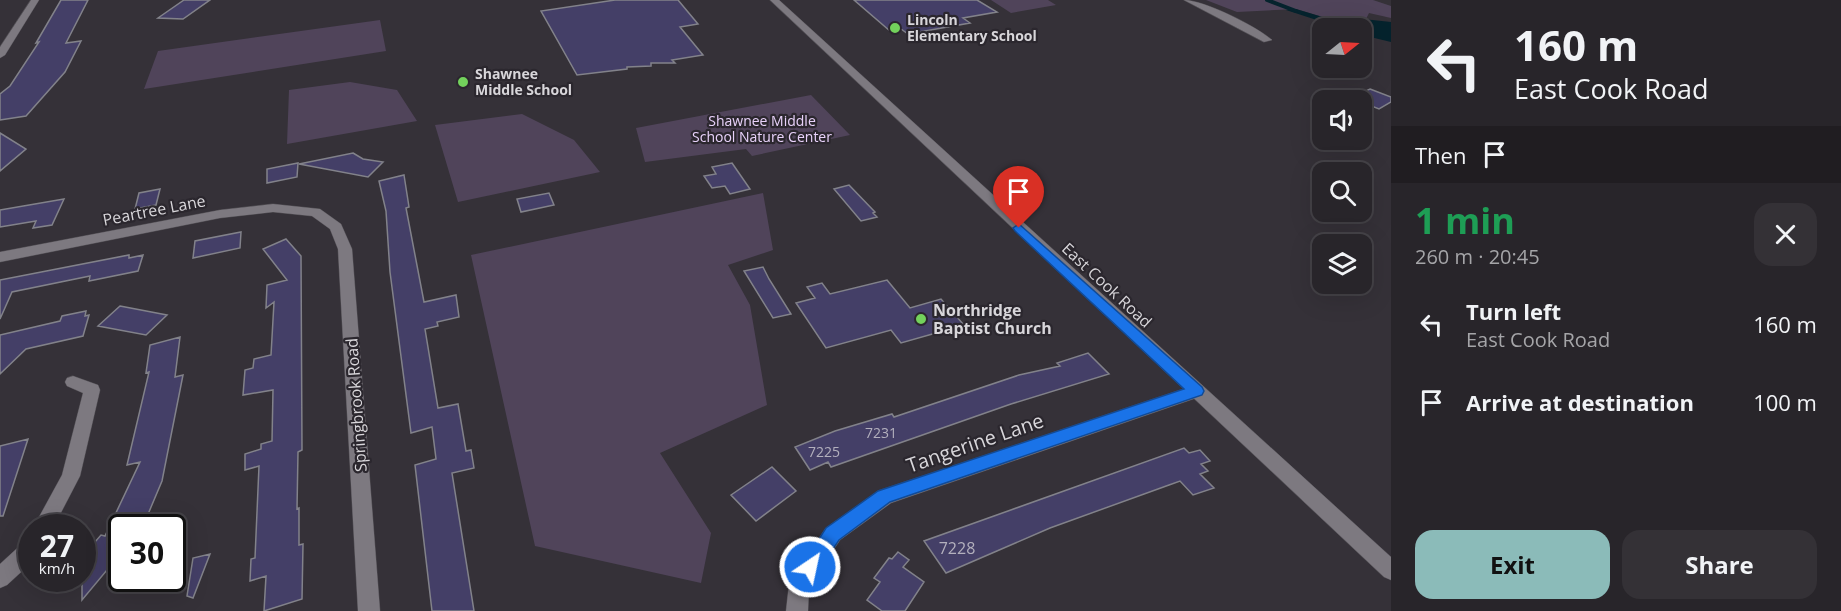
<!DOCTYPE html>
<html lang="en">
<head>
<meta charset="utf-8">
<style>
	body { margin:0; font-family:"Open Sans",sans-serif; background:#343136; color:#f1f3f6; height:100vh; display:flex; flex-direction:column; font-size:22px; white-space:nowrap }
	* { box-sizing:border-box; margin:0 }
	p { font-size:20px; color:#a5a5a8 }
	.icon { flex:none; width:33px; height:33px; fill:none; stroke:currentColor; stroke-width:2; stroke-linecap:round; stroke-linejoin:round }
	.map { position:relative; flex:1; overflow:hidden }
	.details { display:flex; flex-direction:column; background:#28252a; width:450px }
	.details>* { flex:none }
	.guide { background:#28252a; color:#f1f3f6; overflow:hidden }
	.needle { width:39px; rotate:72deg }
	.buttons { position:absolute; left:1312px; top:18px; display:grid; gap:12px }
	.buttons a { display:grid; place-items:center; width:60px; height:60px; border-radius:12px; background:#28252a; box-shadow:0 6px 24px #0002,0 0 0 2px #444247; font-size:30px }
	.speed { position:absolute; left:18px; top:514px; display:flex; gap:12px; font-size:30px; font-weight:700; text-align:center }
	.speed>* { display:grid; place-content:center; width:78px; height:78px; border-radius:50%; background:#28252a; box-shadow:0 6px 24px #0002,0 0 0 2px #444247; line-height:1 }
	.speed small { font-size:15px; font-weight:400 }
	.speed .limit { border:3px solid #111; border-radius:9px; background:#fff; color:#111 }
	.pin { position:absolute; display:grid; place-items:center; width:51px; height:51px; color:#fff; margin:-62px -26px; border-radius:50% 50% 50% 0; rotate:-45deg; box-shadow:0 0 6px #0007 }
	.pin .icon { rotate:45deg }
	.me { position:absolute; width:66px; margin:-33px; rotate:34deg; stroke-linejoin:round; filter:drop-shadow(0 0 4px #0008) }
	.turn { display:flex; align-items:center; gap:21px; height:126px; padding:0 24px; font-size:27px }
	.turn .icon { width:78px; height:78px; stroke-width:2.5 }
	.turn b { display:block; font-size:42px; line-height:51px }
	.then { display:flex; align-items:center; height:57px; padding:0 24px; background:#0003; gap:12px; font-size:22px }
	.round { display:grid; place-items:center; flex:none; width:63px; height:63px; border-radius:18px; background:#343136 }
	.summary { display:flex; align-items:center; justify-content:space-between; height:102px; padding:0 24px }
	h1 { font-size:36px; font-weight:700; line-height:45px; color:#1e9e55 }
	.cta { display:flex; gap:12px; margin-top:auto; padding:12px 24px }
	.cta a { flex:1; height:69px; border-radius:18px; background:#8bbbb9; color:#111; font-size:24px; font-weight:700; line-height:69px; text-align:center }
	.cta a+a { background:#343136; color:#f1f3f6 }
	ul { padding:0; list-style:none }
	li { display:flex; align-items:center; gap:18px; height:78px; padding:0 24px }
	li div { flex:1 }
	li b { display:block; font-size:22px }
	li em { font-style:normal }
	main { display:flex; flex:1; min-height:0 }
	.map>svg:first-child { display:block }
	.green { fill:#50445a }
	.water { fill:#05232d }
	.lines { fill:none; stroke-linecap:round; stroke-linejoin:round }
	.stream { stroke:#05232d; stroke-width:4 }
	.building { fill:#443f67; stroke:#82828a; stroke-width:1.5 }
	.street-casing { stroke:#514e53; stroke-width:1 }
	.secondary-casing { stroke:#514e53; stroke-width:1 }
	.street { fill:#7d7980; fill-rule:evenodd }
	.secondary { fill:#7d7980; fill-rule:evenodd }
	.route { fill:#1a73e8; stroke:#114b97; stroke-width:1.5 }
	.poi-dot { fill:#73d25c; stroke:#2b272e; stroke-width:2 }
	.labels { text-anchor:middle; stroke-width:4.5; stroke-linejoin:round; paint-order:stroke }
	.far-poi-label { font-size:14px; font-weight:bold; fill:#d8d6da; stroke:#2b272e; text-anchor:start }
	.far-park-label { font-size:14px; fill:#e8d2fa; stroke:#2b272e }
	.number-label { font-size:14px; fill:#b3b0bd }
	.street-label { font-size:16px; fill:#d8d6da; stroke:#2b272e }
	.poi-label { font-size:16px; font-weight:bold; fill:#d8d6da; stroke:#2b272e; text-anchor:start }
	.near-number-label { font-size:16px; fill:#b3b0bd }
	.near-street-label { font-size:20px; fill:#d8d6da; stroke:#2b272e }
</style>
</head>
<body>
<main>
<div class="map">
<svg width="1391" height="611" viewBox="0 0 1391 611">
	<rect width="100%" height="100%" fill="#353138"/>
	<path class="green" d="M991,0H1048L1056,5L1011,13Z
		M1206,0H1373L1391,6V18L1369,13L1362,27H1356L1296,9L1237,12Z
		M380,20L386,51L144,89L158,51Z
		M350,82L397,90L417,121L287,144L289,90Z
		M811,95L850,135L752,156L746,149L645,162L636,128Z
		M522,114L574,140L600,172L458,202L435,125Z
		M763,193L773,250L728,265L750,305L767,405L660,453L711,533L701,583L535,546L471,255Z"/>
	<path class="water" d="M1296,9L1356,27L1361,26L1363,19L1391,22V42L1362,35V28H1341L1286,10Z"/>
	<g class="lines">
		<path class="stream" d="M1267,0L1296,11"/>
	</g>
	<path class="building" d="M61,0H88L66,43L81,41L65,72L26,116L0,120V94L10,86L39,42L36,43Z
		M184,0H210L183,19L158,18Z
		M615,0H678L698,24L680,27L703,55L672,60L675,63H651V66L627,67V69L577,75L541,11Z
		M854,0H977L997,12L963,18L970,23L908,34L901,29L890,31Z
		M1370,89L1391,97V102L1379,109L1351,98Z
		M0,133L26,149L0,171Z
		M353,153L363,159L383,162L368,177L299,164Z
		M298,163L297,177L267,183V169Z
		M732,163L750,189L730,194L725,186L712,188L704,176L716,174L712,167Z
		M404,175L409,207L406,208L424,302L456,295L459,317L437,322L438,326L425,329L438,408L458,404L466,451L471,450L474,468L452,473L474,611H432L415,465L436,459L432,427L411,433L390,272L386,211L379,181Z
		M849,185L875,212L873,213L877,217L861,221L834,189Z
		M160,189L156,205L135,209L139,193Z
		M549,193L554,205L521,212L517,199Z
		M64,199L52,225L33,228L36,221L0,227V210Z
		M241,232L240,248L193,258L195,241Z
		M286,239L301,256L302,450L298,452L297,509L299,508V545L303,544L302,599L264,611L266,576L250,581L251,559L255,558L259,466L245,470V454L261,449V444L272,441L273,390L243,395L245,370L253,368L254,359L271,355L274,302L266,308L267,285L287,280L263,249Z
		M129,255V258L143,255L138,271L89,281L90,276L12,292L0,319V280Z
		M763,267L769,279L791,314L773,318L744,271Z
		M887,280L910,308L941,299L964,325L901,343L891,330L826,348L796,303L815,298L807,287L822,283L830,294Z
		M120,306L167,315L146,335L98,326Z
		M86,311L85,316L89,315L83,336L26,349L0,374V335L60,321L62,316Z
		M180,337L175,377L183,375L162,481L146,519L122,522V552L82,600V557L101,535L105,536L140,462L127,465L149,372L146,373L150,345Z
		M1088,353L1109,374L1011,404L831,467L828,462L810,470L795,447L835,431L892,414L894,417L1019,375L1060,366L1057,363Z
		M28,439L3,516H0V446Z
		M1184,448L1189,453L1200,450L1210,461L1201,464L1208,471L1200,474L1214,488L1193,495L1180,481L1169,485L1050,528L946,573L924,541Z
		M772,467L796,491L756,521L731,495Z
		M898,552L909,560L903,567L924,582L905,611H882L867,600L880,582L874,578L889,558L892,559Z
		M210,554L193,598L187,596L193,558Z"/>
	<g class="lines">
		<defs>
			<path id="street" d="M31,0H39L5,55L0,58V47Z
				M1184,0C1204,0 1256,26 1272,40L1264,42Z
				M273,204L320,209L341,224L352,249L380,611H358L338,249L330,229L312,216L273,212L220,218L0,262V252L220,210Z
				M73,376L98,385L100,390L80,476L53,528H33L62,475L83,393L67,386L65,382L67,378Z
				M1196,385L1202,386L1204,391L1202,396L891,503L840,540L809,587L808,611H786L789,584L792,577L826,528L878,491Z
				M32,539V562L7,585L0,588V564L25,541Z"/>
			<path id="secondary" d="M770,0H779L1391,557V580L1384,577Z"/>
		</defs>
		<use href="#street" class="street-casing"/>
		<use href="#secondary" class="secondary-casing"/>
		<use href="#street" class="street"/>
		<use href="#secondary" class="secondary"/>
	</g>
	<path class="route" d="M1019,224L1202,387L1204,391L1202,395L890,502L839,540L817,573L810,576L804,573L801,567L826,528L878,491L1184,389L1015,231L1013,228Z"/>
	<g class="poi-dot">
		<circle cx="895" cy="28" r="6"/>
		<circle cx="463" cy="82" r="6"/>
		<circle cx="921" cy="319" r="6"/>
	</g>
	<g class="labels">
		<g class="far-poi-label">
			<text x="907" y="25">Lincoln<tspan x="907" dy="16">Elementary School</tspan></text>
			<text x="475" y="79">Shawnee<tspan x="475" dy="16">Middle School</tspan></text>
		</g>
		<g class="far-park-label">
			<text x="762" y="126">Shawnee Middle<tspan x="762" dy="16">School Nature Center</tspan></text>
		</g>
		<g class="number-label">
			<text x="881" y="438">7231</text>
			<text x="824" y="457">7225</text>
		</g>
		<g class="street-label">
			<text transform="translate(154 210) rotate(-11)" y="6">Peartree Lane</text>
			<text transform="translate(1107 285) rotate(43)" y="6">East Cook Road</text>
			<text transform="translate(356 405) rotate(-94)" y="6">Springbrook Road</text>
		</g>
		<g class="poi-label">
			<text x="933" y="316">Northridge<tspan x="933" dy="18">Baptist Church</tspan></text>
		</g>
		<g class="near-number-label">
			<text x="957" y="554">7228</text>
		</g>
		<g class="near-street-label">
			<text transform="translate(975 443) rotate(-19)" y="7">Tangerine Lane</text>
		</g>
	</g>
</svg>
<div class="buttons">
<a><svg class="needle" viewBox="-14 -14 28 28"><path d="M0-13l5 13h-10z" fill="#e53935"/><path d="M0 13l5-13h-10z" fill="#a5a5a8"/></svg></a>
<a><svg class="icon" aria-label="sound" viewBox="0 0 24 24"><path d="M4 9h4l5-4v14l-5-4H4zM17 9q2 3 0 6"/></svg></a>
<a><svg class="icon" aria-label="search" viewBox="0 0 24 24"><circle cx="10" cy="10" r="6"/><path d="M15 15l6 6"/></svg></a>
<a><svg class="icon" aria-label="layers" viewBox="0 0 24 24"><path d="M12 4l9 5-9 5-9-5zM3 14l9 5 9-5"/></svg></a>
</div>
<div class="speed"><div>27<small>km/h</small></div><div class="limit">30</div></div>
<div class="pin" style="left:1019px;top:228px;background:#d93025"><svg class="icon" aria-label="arrive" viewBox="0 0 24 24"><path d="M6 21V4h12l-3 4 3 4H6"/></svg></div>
<svg class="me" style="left:810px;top:567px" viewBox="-20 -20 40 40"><circle r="17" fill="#1a73e8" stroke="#fff" stroke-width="3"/><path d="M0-11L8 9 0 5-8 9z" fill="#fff"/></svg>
</div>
<section class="details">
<div class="guide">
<div class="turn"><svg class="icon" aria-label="left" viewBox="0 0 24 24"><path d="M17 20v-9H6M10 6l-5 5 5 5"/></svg><div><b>160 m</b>East Cook Road</div></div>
<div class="then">Then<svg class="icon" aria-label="arrive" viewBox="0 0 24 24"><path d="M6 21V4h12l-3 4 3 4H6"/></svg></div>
</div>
<div class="summary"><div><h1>1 min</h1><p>260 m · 20:45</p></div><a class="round"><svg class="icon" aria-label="close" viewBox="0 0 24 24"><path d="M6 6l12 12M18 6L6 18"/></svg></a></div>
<ul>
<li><svg class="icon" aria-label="left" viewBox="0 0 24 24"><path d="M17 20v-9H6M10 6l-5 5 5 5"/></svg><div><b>Turn left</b><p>East Cook Road</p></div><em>160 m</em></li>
<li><svg class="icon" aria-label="arrive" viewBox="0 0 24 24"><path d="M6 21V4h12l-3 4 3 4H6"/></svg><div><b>Arrive at destination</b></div><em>100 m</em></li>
</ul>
<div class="cta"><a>Exit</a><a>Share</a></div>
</section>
</main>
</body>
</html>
